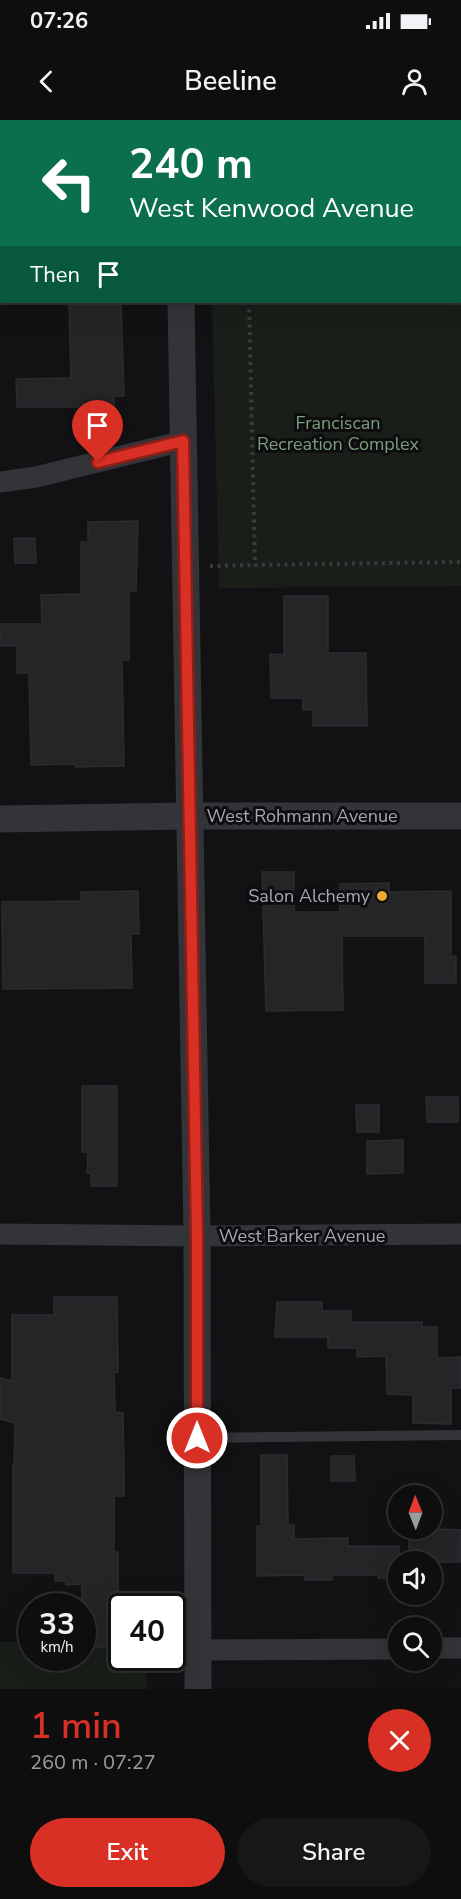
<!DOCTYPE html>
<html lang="en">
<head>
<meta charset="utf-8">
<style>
	body { margin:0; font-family:"Nunito Sans",sans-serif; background:#171718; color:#f1f3f6; height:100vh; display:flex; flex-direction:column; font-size:22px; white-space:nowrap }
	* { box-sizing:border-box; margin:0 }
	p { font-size:20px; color:#9b9c9e }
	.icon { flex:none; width:33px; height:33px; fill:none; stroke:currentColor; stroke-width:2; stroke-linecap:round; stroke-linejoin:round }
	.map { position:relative; height:1569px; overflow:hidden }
	.drawer { display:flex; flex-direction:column; background:#0e0e0f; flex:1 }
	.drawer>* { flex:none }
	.hud { position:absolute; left:0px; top:0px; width:462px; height:183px; box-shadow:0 6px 24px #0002,0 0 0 2px #2e2e2f; background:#0b6e4f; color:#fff; overflow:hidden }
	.needle { width:39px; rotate:359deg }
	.tools { position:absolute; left:388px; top:1365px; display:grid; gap:12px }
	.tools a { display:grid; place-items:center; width:54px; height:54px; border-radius:50%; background:#0e0e0f; box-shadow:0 6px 24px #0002,0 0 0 2px #2e2e2f; font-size:30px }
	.speed { position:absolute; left:18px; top:1473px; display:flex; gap:12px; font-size:30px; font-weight:700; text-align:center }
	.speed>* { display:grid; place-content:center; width:78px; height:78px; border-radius:50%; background:#0e0e0f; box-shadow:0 6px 24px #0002,0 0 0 2px #2e2e2f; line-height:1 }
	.speed small { font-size:15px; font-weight:400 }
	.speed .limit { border:3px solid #111; border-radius:9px; background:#fff; color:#111 }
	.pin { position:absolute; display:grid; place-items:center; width:51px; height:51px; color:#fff; margin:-62px -26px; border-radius:50% 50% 50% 0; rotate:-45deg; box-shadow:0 0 6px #0007 }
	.pin .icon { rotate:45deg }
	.me { position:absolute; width:66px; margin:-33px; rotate:0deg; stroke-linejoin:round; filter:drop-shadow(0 0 4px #0008) }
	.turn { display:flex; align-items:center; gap:21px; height:126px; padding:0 30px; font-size:27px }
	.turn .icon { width:78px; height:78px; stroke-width:2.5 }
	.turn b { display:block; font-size:42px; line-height:51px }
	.then { display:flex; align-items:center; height:57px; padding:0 30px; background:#0003; gap:12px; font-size:22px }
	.round { display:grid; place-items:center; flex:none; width:63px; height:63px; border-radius:32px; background:#171718 }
	.head { display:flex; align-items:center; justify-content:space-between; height:102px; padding:0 30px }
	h1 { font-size:36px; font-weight:600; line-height:45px; color:#d93025 }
	.button { display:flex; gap:12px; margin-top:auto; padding:12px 30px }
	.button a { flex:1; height:69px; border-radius:36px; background:#d93025; color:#fff; font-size:24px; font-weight:600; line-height:69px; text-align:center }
	.button a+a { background:#171718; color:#f1f3f6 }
	.status { display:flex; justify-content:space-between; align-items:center; height:42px; padding:0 30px; background:#0e0e0f; direction:ltr }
	.status svg { height:16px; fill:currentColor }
	header { display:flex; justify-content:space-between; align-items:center; height:78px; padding:0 30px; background:#0e0e0f; font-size:27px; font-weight:600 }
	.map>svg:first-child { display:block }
	.green { fill:#191e19 }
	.building { fill:#252528; stroke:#2c2c30; stroke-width:1.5 }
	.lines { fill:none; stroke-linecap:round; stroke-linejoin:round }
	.path { stroke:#393b3f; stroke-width:4; stroke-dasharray:3 4.5; stroke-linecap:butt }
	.service { stroke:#333438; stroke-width:10 }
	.minor { stroke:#333438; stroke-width:21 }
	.tertiary { stroke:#333438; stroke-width:27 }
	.route-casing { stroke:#8d1f18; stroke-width:15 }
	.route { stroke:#d93025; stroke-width:10 }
	.poi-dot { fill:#eba933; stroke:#0d0d0f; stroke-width:2 }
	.labels { text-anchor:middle; stroke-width:6; stroke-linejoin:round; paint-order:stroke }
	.park-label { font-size:18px; fill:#7b9e7d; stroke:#0d0d0f }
	.street-label { font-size:18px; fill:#a4a9b4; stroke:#0d0d0f }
	.poi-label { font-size:18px; fill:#a4a9b4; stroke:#0d0d0f; text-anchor:end }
</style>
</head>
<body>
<div class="status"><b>07:26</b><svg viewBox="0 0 49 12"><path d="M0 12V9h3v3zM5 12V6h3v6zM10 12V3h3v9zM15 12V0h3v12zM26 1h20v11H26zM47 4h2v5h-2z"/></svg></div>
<header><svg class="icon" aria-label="back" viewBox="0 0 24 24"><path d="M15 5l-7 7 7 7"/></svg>Beeline<svg class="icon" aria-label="person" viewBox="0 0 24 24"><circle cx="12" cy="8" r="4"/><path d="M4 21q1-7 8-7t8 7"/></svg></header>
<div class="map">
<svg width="461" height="1569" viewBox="0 0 461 1569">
	<rect width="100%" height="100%" fill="#121214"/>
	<path class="green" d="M207,0H461V466L219,468L212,182H460V2Z
		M121,1518L122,1538H147V1569H0V1522L31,1521L32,1538H82L83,1519Z"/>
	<path class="building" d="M69,183H121L124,276H114V287H17L16,259L71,258Z
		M138,401L136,471H129V540H122L124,646L75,647V644L31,645L29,553H17V526H0V504H42L41,475L81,474V422H88V402Z
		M14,418H35L36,443H15Z
		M284,476H328V533H366L367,606H313V590H303V578H271L270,534L284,535Z
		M262,752H294V792H340V764L389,763V772L451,771V837L456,836V863H425V816H342L343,890L266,891Z
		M138,771L139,814H131L132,868L3,869L2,782L81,781V772Z
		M82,966H117V1066H91V1054L87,1053L88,1032H82Z
		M426,977H458V1002H427Z
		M356,985H379V1012H357Z
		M403,1020V1053L367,1054V1021Z
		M54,1177H117L118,1252H114L115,1292L123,1293L124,1355V1376H114V1432H118V1527H82V1464L66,1465V1461H55V1453H13V1346L14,1347L15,1303L0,1299V1258L12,1261V1195H54Z
		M277,1182H322V1191H351V1202H422V1207H437V1238L461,1237V1268H451V1304L413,1303V1275L387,1274L386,1236L357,1237V1228H328V1217H275Z
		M261,1335H287L288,1405H294V1419L348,1418V1426H399V1458H378V1455H332V1460H305V1455L257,1456V1406H261Z
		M331,1336H354L355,1361H331Z
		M409,1408L461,1410V1442H409Z"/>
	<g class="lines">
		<path class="path" d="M245,0V2
			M249,182L255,445L461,442
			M210,446L255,445"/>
		<path class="service" d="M197,1318L461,1315"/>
		<path class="minor" d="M0,75H2
			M0,362L36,357L183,321
			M0,1114L197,1116L461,1114
			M432,1528H461
			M198,1530L399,1529"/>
		<path class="tertiary" d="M177,0V2
			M181,182L197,1116L198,1569
			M0,699L189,696H461"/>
	</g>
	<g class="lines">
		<defs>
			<path id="route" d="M98,342L183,321L197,1116V1318"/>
		</defs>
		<use href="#route" class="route-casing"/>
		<use href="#route" class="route"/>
	</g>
	<circle class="poi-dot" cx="382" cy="776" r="6"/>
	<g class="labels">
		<g class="park-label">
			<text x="338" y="309">Franciscan<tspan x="338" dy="21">Recreation Complex</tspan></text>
		</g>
		<g class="street-label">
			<text x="302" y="702">West Rohmann Avenue</text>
			<text x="302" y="1122">West Barker Avenue</text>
		</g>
		<g class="poi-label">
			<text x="370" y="782">Salon Alchemy</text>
		</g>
	</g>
</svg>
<div class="tools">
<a><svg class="needle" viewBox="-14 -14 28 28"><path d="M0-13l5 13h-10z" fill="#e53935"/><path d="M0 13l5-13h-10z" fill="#9b9c9e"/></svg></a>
<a><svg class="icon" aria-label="sound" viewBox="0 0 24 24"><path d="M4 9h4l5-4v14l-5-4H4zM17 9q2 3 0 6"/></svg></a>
<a><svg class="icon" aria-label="search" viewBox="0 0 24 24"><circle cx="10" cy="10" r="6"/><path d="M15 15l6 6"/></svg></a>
</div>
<div class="speed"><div>33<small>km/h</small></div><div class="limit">40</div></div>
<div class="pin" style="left:98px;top:342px;background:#d93025"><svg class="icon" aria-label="arrive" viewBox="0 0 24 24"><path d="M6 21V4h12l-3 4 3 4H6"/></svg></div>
<svg class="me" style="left:197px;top:1318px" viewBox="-20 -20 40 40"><circle r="17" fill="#d93025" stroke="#fff" stroke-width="3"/><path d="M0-11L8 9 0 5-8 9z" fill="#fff"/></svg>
<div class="hud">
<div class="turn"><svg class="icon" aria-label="left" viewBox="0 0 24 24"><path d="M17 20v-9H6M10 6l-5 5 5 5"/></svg><div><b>240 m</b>West Kenwood Avenue</div></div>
<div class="then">Then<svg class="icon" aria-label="arrive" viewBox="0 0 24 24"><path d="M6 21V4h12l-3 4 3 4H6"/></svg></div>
</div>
</div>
<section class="drawer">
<div class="head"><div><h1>1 min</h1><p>260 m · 07:27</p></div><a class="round" style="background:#d93025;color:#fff"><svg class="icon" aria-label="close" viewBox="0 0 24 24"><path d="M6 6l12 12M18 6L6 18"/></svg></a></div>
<div class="button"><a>Exit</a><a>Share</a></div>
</section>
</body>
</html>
